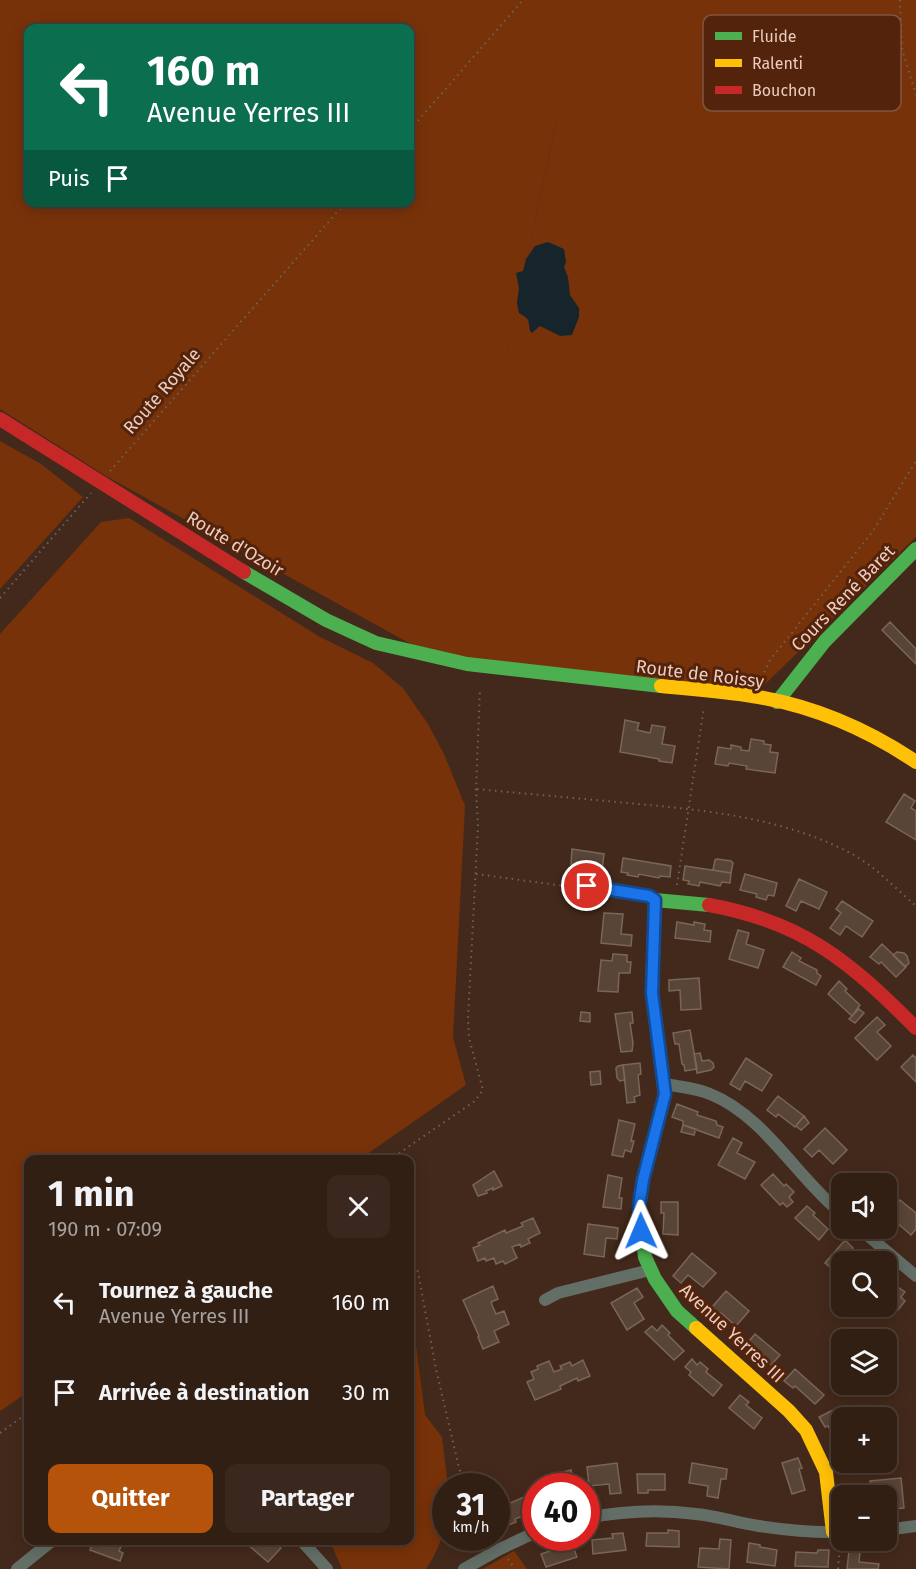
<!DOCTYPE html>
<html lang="fr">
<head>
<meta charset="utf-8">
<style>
	body { margin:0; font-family:"Fira Sans",sans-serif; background:#3a271d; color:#f1f3f6; height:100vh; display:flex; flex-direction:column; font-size:22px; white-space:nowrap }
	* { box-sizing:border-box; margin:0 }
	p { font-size:20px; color:#a8a2a0 }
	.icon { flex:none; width:33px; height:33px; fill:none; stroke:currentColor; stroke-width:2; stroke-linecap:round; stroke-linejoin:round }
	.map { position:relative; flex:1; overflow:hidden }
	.sheet { position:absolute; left:24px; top:1155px; width:390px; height:390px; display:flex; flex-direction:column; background:#321f14; border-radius:12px; box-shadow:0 3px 15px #0003,0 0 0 2px #4d3d34 }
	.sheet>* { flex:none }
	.guide { position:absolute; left:24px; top:24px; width:390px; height:183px; border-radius:12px; box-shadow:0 3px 15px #0003,0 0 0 2px #4d3d34; background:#0b6e4f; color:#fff; overflow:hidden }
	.controls { position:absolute; left:831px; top:1173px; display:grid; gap:12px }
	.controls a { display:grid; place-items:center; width:66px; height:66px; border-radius:12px; background:#321f14; box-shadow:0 3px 15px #0003,0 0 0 2px #4d3d34; font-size:30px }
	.speed { position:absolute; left:432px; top:1473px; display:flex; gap:12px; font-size:30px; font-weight:700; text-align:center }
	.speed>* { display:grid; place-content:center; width:78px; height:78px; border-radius:50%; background:#321f14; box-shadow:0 3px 15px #0003,0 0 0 2px #4d3d34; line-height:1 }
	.speed small { font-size:15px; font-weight:400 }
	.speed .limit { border:9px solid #d22; background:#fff; color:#111 }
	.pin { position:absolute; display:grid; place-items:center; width:51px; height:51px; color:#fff; margin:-26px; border:3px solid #fff; border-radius:50%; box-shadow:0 2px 6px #0007 }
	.me { position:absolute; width:66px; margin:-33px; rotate:359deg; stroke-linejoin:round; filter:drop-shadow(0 0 4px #0008) }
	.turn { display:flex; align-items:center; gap:21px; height:126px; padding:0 24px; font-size:27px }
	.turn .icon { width:78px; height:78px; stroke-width:2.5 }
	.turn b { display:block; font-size:42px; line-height:51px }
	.then { display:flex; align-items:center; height:57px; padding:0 24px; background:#0003; gap:12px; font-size:22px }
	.round { display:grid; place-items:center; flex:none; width:63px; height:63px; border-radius:12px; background:#3a271d }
	.headline { display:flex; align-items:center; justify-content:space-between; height:102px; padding:0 24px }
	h1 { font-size:36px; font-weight:700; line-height:45px }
	.button { display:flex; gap:12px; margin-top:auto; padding:12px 24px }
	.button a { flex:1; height:69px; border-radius:12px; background:#b45309; color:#fff; font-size:24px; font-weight:700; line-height:69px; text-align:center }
	.button a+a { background:#3a271d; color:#f1f3f6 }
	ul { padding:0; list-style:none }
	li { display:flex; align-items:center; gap:18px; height:90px; padding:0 24px }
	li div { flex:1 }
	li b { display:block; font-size:22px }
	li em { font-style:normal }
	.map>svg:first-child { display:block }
	.green { fill:#783209; fill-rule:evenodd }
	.water { fill:#16252b }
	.building { fill:#594537; stroke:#7a6658; stroke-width:1.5 }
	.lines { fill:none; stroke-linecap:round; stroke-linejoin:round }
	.path { stroke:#66665d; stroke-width:2; stroke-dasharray:1.5 4.5; stroke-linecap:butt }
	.street { stroke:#636f66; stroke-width:12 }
	.fast { stroke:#4caf50; stroke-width:14 }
	.slow { stroke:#ffc107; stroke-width:14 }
	.jam { stroke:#c62828; stroke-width:14 }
	.route-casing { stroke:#114b97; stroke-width:15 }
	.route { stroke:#1a73e8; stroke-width:10 }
	.labels { text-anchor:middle; stroke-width:6; stroke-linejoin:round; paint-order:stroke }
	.street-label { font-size:18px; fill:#ecccbf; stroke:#53230b }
	.key { fill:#53230b; stroke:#815641; stroke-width:1.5 }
	.key-label { font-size:16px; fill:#ecccbf }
</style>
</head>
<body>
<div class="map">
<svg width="916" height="1569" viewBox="0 0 916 1569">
	<rect width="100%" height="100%" fill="#43291b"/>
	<path class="green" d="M0,0H916V537L753,696L438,659L106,476L0,409ZM28,28H410V202H28ZM556,122V123L483,466Z
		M0,441L41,464L83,497L0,589Z
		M129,518L320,637L373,663L403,688L428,724L444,754L465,806L453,1037L466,1085L360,1159L28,1160V1392L0,1411V634L101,522Z
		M410,1299L425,1415L442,1437L448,1486H446C446,1518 445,1542 426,1569H342L330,1541L410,1540Z
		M514,1551L527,1569H483Z"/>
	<path class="water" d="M548,242L564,249L566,262L564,267L568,277L570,295L579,308V317L572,335L560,336L540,326L532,333L530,331C528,318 530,320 519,313L517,303L519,288L516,273L523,271L526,259L535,246Z"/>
	<path class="building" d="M890,622L916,649V664L882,630Z
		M625,720L639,723L637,730L650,733L652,725L665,727L662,744L675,746L672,763L659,761V759L620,752Z
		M751,739L764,741V744L771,745L770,752L778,753L775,773L746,769L747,766L729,763L728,766L715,764L718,747L731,749V745L741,747V750L749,751Z
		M904,794L915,801L911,808L916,811V840L886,822Z
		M572,849L604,854L602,871L591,869L592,866L571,864Z
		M623,858L671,866L670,877L660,876L659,878L639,874L638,877L627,875L628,873L621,872Z
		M717,859L731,861L733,863L731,873L713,870L715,860Z
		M685,866L731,873L730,883L722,882L720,886L700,882L699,886L688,884L689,881L683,880Z
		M745,874L777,883L774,896L768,895L766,900L756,897L757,894L740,890Z
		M799,879L827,892L819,909L801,901L796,911L786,906Z
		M842,901L873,921L862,937L846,926L840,935L830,928L841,913L836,909Z
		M604,913L623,914L621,934L632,935L631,946L601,943Z
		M677,922L694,925V922L705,924L704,930L711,931L710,942L675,938Z
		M738,930L749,933L746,944L764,950L758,968L729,959Z
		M882,944L906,967L896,977L881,962L879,964L870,957Z
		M792,952L801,958L799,961L817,970V973L821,976L816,985L783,967Z
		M897,952L904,953L907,956L909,963L905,967L893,955Z
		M613,954L627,955V962H631L630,973H619L618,992L598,991L601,960L612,961Z
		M699,978L701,1009L681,1010L680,990L669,991V980Z
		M839,981L847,989L845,991L860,1005L852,1016L828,994Z
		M859,1009L864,1013L855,1023L849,1019Z
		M581,1012L590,1013V1022L580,1021Z
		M632,1012L633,1023H630L633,1043L632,1051L621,1052L615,1014Z
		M877,1017L885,1025L877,1032L891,1046L877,1060L855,1038Z
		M690,1030L697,1069L685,1071L684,1065L682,1064L679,1044H675L673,1033Z
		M700,1053L702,1061L709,1060L713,1063L714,1067L711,1070L697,1073L694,1054Z
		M913,1055L916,1058V1082L901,1067Z
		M746,1058L772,1075L762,1091L745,1081L740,1090L730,1084Z
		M640,1063L641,1074L638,1075L640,1095L634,1097L635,1102L627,1103L623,1065Z
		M623,1065L625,1080L620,1081L617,1078L616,1068L618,1066Z
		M600,1071L601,1084L591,1085L590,1072Z
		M778,1096L804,1116L795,1127L778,1114L776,1117L767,1110Z
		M677,1104L698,1112L697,1115L716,1121L717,1125L723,1127L719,1138L683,1125V1121L672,1117Z
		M804,1116L809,1123L801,1130L796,1126Z
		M619,1120L635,1124L631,1141H634L631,1152L625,1150L623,1157L612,1155Z
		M683,1125L696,1129L694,1135L681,1132Z
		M825,1128L847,1150L833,1164L819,1150L812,1157L804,1149Z
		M733,1138L742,1143L737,1153L755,1162L745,1179L718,1165Z
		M494,1171L502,1186L493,1190V1188L486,1191L487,1193L478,1196L473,1185Z
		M854,1173L865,1184H844Z
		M773,1174L784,1186L786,1184L794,1192L789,1197L793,1202L787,1207L783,1203L780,1205L761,1185Z
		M608,1175L622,1178L619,1198H622L621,1209L603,1207Z
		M900,1200L916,1213V1229L911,1235L896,1222L889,1230L886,1228V1216Z
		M661,1202H678V1235L663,1234L664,1213H661Z
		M807,1206L815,1213L813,1215L828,1229L819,1240L795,1218Z
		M533,1218L540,1233L528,1239L530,1243L521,1247L520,1244L512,1247L517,1258L505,1264L503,1261L496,1264L494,1258L486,1261L485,1258L478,1261L473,1248L480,1245L478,1243L505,1230L506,1233L523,1226L521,1223Z
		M588,1224L618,1228L617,1239L606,1238L604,1257L584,1254Z
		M845,1240L853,1248L846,1256L853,1262H842V1277L825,1263Z
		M692,1253L716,1273L703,1287L688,1275L681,1283L673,1276Z
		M886,1279L905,1292L901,1297L905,1301L898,1310L886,1301Z
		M493,1286L498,1299L491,1302L492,1305L496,1314L504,1311L509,1324L494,1331L499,1342L483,1349L478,1337L479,1336L463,1300Z
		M637,1288L643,1297L634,1303L644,1319L627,1330L611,1303Z
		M726,1291L749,1311L736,1326L721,1313L714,1321L706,1314Z
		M662,1325L670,1333L668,1335L684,1351L674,1360L645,1332L652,1326L657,1331Z
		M755,1334L780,1355L771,1365L755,1351L753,1354L744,1347Z
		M692,1359L697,1365L700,1362L708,1369L706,1372L722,1385L713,1396L689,1375L691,1372L685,1367Z
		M583,1360L590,1376L578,1381L577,1378L560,1386L561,1389L535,1400L527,1382L534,1379L531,1372L538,1369L537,1366L549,1361L554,1372L562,1369L560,1366L570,1362L572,1366Z
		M795,1369L824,1395L815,1404L795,1386L793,1388L784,1381Z
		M740,1395L749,1402L746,1405L762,1418L754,1429L729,1408Z
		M835,1409L842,1423V1443L838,1445L828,1426L825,1427L819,1417Z
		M798,1458L802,1468L799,1469L805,1490L792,1494L782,1463Z
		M617,1463L621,1493L610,1494L609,1484L589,1486L587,1467Z
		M692,1463L727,1469L726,1479H721L718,1498L707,1496L708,1486L689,1483Z
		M571,1470L574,1482L571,1483L572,1486H540L538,1479Z
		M637,1474H665V1490H648V1493H638Z
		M901,1478L904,1508L893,1509L892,1499H886V1496H872L870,1481Z
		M524,1497L530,1513L515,1519L516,1522L506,1526L499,1508Z
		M668,1530L679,1531V1547L646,1546L647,1533H668Z
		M623,1533L626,1550L593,1554L592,1540L613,1538L612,1534Z
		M720,1539L731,1540L729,1569L698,1567L700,1548L719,1549Z
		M94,1540L123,1542L119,1551L123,1553L120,1561L90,1550Z
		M250,1540H269L271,1543L273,1541L281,1548L268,1562L247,1544Z
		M571,1541L577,1557L546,1567L541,1554L562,1547L561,1544Z
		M749,1543L760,1545V1547L777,1550L775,1566L747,1562Z
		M818,1550H829L828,1567L795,1566L796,1552L817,1553Z
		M849,1551L860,1552L859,1562L879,1564L878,1569H847Z"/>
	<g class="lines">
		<path class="path" d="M900,0L902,49L916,95
			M410,130L523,0
			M110,471L346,202
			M0,598L91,493
			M759,683L770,660L873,531L916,461
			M477,789C527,794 577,798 627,803C704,810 783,817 852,854C876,867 895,888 916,906
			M476,874L572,887
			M677,885L704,707
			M389,1160L475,1101L483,1090L469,1038L468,1018L478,826L476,789L480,689
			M410,1254L418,1272L436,1369L459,1468L466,1486
			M0,1433L28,1413
			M508,1559L515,1569
			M838,1569L840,1545"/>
		<path class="street" d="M584,888L587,886L649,896L655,900
			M665,1084C680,1087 696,1088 710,1094C765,1116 797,1178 842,1214
			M859,1228L916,1276
			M545,1300L558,1293L650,1270
			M586,1518C623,1511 659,1509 696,1514C717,1516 738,1523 759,1526C786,1530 814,1533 842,1532
			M886,1530L916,1526
			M301,1540L327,1569
			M17,1569L53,1540
			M464,1569L500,1549L536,1532"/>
		<path class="fast" d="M244,572L326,620L376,643L467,664L661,686
			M777,702L825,641L916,549
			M696,1328L677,1311L655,1279L645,1257L639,1206L643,1180L665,1094L652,993L655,900L709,905"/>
		<path class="slow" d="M661,686C691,689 722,691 752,696C810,705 867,729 916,762
			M696,1328L789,1411L806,1430L826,1472L833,1532"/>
		<path class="jam" d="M0,419L244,572
			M709,905C804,922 850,962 916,1028"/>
	</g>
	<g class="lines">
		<defs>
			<path id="route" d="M587,886L649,896L655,900L652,993L665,1094L643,1180L639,1206L641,1231"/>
		</defs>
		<use href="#route" class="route-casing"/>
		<use href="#route" class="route"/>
	</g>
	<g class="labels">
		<g class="street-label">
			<text transform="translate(162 391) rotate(-49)" y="6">Route Royale</text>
			<text transform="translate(235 544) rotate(31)" y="6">Route d'Ozoir</text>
			<text transform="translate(843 598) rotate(-46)" y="6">Cours René Baret</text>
			<text transform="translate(700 674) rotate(7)" y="6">Route de Roissy</text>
			<text transform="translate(732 1333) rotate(43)" y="6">Avenue Yerres III</text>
		</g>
	</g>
	<rect x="703" y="15" width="198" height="96" rx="9" class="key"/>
	<rect x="715" y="32" width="27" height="8" fill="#4caf50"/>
	<rect x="715" y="59" width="27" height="8" fill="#ffc107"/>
	<rect x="715" y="86" width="27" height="8" fill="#c62828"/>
	<g class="key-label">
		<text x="752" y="42">Fluide</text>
		<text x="752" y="69">Ralenti</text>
		<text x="752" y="96">Bouchon</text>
	</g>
</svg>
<div class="controls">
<a><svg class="icon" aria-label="sound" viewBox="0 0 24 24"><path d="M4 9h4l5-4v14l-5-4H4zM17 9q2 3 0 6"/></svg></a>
<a><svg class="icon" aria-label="search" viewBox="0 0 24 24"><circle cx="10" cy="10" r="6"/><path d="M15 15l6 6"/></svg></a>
<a><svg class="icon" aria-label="layers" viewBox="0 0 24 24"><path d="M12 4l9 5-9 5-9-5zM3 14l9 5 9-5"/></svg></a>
<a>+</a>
<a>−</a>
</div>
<div class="speed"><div>31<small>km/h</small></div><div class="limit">40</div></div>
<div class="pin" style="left:587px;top:886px;background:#d93025"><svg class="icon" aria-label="arrive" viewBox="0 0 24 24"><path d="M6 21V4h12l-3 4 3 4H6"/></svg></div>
<svg class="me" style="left:641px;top:1231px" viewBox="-20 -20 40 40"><path d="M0-17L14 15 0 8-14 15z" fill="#1a73e8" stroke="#fff" stroke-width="4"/></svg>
<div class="guide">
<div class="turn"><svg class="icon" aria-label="left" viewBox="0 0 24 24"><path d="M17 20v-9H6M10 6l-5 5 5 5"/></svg><div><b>160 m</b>Avenue Yerres III</div></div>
<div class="then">Puis<svg class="icon" aria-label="arrive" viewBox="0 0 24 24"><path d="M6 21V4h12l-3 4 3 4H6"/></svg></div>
</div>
<section class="sheet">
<div class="headline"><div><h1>1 min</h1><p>190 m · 07:09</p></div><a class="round"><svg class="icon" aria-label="close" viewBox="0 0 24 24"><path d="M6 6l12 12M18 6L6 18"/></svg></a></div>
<ul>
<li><svg class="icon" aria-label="left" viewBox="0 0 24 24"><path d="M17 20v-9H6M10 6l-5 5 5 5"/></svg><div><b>Tournez à gauche</b><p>Avenue Yerres III</p></div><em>160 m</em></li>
<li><svg class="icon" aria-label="arrive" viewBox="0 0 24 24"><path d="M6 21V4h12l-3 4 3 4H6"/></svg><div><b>Arrivée à destination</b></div><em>30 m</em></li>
</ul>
<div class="button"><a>Quitter</a><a>Partager</a></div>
</section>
</div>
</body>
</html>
